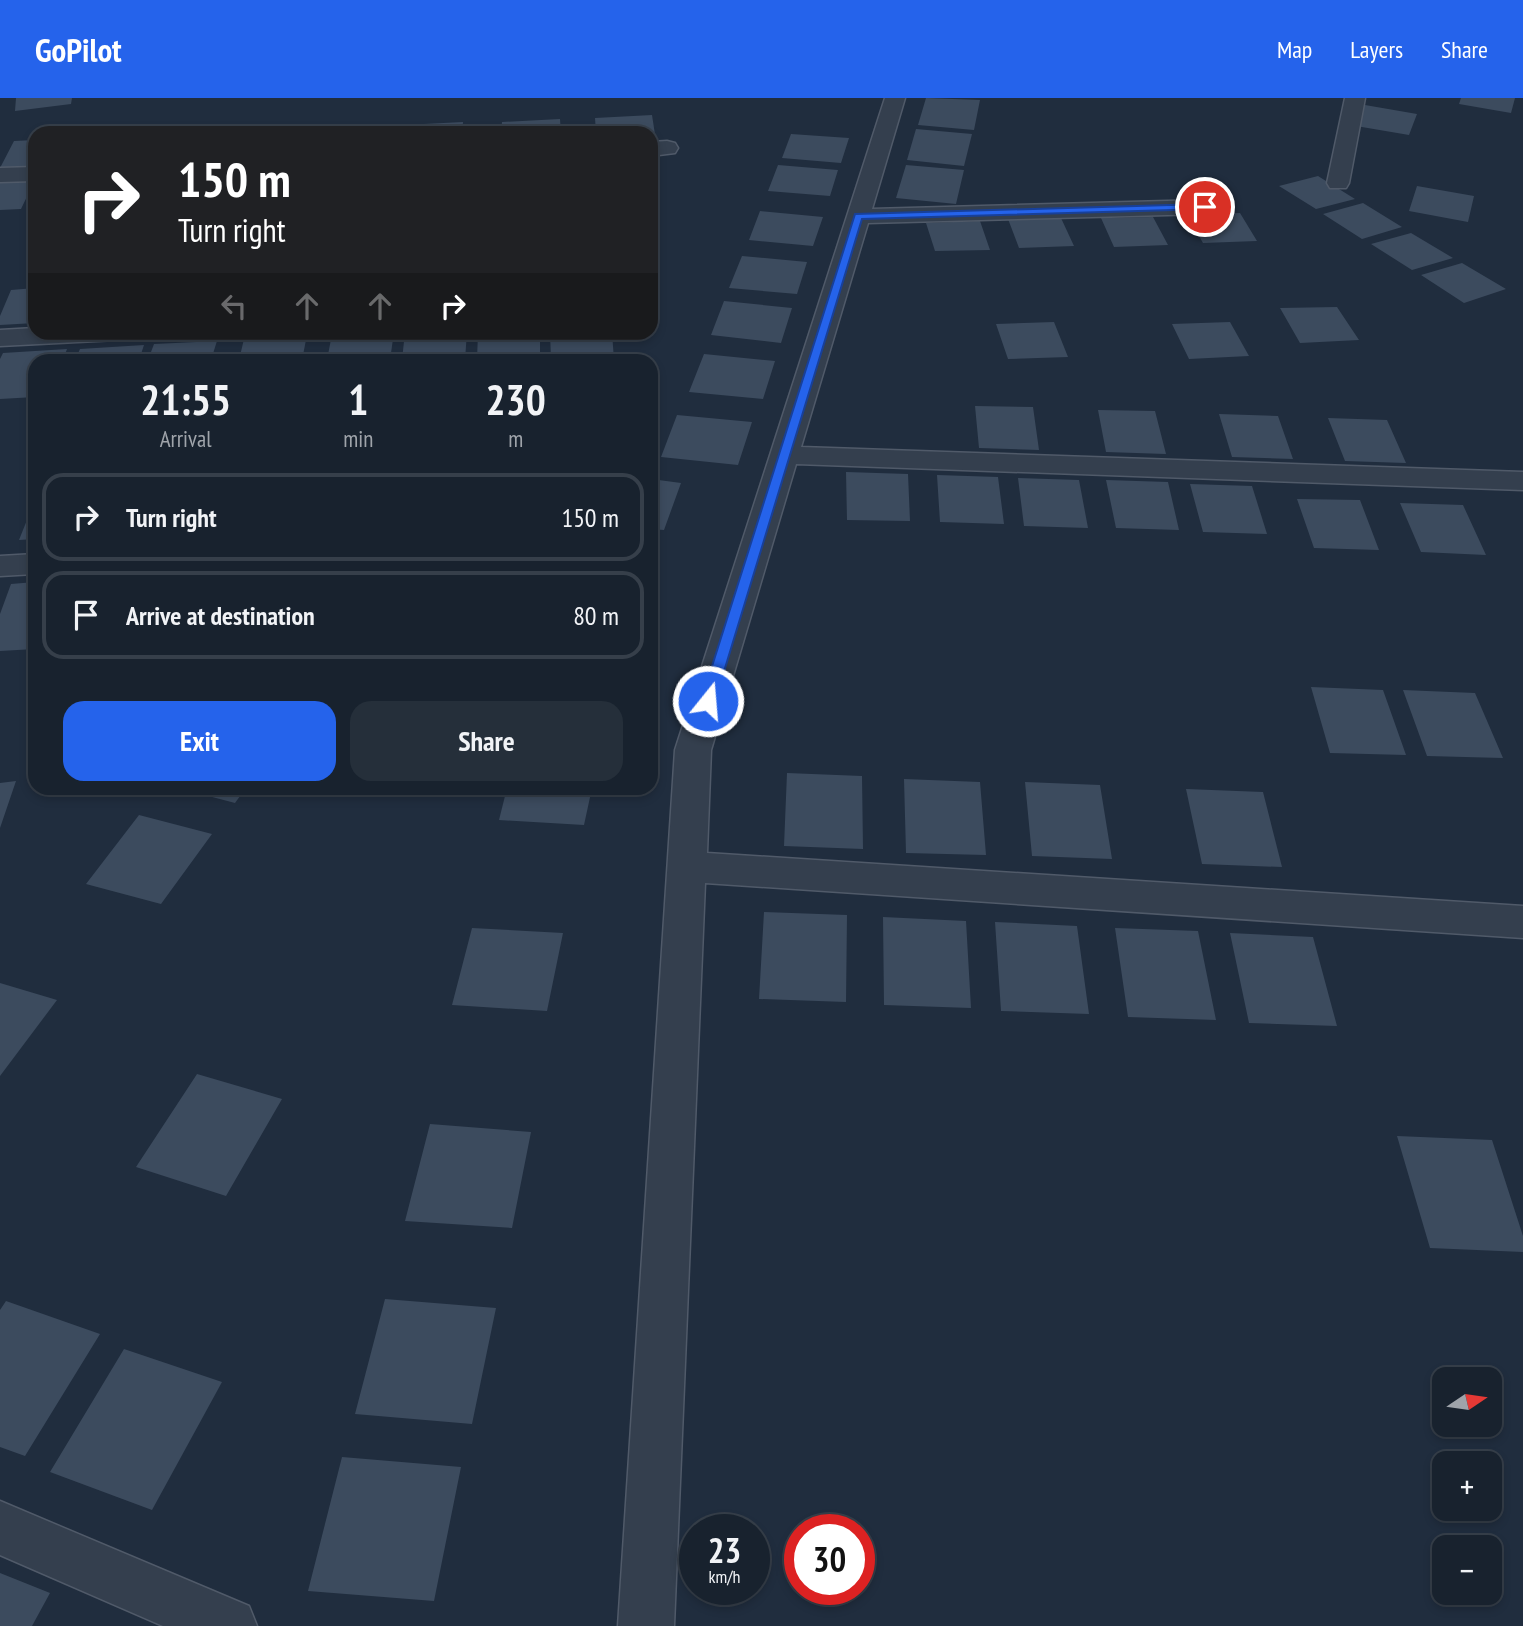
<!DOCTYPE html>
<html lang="en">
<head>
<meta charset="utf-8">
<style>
	body { margin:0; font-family:"PT Sans Narrow",sans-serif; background:#252f3a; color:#f1f3f6; height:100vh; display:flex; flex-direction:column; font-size:26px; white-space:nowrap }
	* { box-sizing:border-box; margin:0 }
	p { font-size:23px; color:#9fa4aa }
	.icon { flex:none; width:38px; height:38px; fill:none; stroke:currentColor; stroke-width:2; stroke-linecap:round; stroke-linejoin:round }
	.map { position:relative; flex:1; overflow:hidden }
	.drawer { position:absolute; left:28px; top:256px; width:630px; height:441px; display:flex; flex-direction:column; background:#18222e; border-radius:21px; box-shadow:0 4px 10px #0003,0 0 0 2px #363f4a }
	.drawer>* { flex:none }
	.guide { position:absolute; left:28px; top:28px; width:630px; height:214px; border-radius:21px; box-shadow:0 4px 10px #0003,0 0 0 2px #363f4a; background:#202124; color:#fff; overflow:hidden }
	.needle { width:46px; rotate:77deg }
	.buttons { position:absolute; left:1432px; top:1269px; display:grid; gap:14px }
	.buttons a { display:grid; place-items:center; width:70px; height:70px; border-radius:14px; background:#18222e; box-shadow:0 4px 10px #0003,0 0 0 2px #363f4a; font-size:35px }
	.speed { position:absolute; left:679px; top:1416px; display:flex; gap:14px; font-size:35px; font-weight:700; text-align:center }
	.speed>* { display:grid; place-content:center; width:91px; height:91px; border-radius:50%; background:#18222e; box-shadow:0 4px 10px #0003,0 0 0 2px #363f4a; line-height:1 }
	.speed small { font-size:18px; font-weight:400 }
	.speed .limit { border:10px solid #d22; background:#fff; color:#111 }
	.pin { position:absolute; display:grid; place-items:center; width:60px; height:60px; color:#fff; margin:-30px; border:4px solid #fff; border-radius:50%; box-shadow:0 2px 7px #0007 }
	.me { position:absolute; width:77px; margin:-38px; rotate:17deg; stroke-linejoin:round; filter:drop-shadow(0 0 5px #0008) }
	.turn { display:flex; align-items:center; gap:24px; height:147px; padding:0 35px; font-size:32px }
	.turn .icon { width:91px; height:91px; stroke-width:2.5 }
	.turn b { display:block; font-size:49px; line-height:60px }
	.lanes { display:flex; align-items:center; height:66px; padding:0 35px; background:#0003; justify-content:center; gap:35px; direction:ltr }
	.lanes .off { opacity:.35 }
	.eta { display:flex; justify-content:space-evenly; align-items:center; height:119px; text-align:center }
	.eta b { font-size:42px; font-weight:600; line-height:49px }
	.action { display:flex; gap:14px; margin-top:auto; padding:14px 35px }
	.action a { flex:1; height:80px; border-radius:21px; background:#2563eb; color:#fff; font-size:28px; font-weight:600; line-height:80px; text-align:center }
	.action a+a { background:#252f3a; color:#f1f3f6 }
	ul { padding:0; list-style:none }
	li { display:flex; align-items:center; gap:21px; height:88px; margin:0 14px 10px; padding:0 21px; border:4px solid #363f4a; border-radius:21px }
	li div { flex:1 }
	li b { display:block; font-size:26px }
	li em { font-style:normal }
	header { display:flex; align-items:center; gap:42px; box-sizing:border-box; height:98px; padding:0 35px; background:#2563eb; color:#fff }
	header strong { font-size:33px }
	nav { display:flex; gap:38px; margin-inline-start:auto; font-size:24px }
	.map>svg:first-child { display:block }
	.building { fill:#3c4b5e }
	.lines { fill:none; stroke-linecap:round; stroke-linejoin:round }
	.minor-casing { stroke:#505a69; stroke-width:3 }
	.minor { fill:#343f4e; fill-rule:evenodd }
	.route { fill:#2563eb; stroke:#184099; stroke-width:2 }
</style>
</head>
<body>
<header>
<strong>GoPilot</strong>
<nav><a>Map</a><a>Layers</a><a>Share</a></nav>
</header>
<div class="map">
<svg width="1523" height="1528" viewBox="0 0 1523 1528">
	<rect width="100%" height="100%" fill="#202d3e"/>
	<path class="building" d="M16,0H72L71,6L15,13Z
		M926,0L980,2L974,32L918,27Z
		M1461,0H1515L1511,15L1459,6Z
		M1365,7L1417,16L1409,37L1356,28Z
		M652,17L656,43L651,44V35H596L595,20Z
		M560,21L561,35H501L502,24Z
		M463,24L462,35H403L404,27Z
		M397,27L396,35H337L338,30Z
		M317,31L316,35H278V33Z
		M916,31L972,36L964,68L907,62Z
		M791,36L849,40L841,65L782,60Z
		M35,42V69L0,70L14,43Z
		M778,67L838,72L830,98L768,93Z
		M906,67L964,72L956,106L896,100Z
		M1318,78L1355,101L1316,111L1279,88Z
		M35,82L21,111L0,112V84Z
		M1417,88L1474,98L1468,124L1409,113Z
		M1363,105L1402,129L1362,141L1323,116Z
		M760,113L823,119L813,148L749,142Z
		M1240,115L1257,143L1203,145L1187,117Z
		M1153,119L1168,147L1114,149L1101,120Z
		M1061,120L1074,148L1019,150L1008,121Z
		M980,123L990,152L935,153L926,125Z
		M1411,135L1453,160L1412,172L1371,146Z
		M742,158L807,164L797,196L729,190Z
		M1462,165L1506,191L1464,205L1421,177Z
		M35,190V225L0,227V218L11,192Z
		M724,203L792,210L781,245L711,237Z
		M1337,209L1359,242L1300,245L1280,210Z
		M1054,224L1068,259L1008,261L996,226Z
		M1230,224L1249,258L1189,261L1172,226Z
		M356,234H394L390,262H327L332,236Z
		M405,234H467L465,262H402Z
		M478,234H540V262H477Z
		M550,234H612L614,262H551Z
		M307,237L302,262H239L244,241Z
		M217,243L211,262H148L154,246Z
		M144,247L139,262H75L80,251Z
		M67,251L63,262H35V299L0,301V261L3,255Z
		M704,256L775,263L763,301L689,294Z
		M975,308L1033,309L1039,352L979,350Z
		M1098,312L1155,313L1166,356L1106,354Z
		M1219,316L1278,318L1293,361L1232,359Z
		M677,317L752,324L738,367L661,359Z
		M1328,320L1387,322L1406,365L1345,363Z
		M846,374L908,376L910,423L847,422Z
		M937,377L998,379L1004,426L940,424Z
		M1018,380L1079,382L1088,430L1024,428Z
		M651,381L681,385L664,432L651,431Z
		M1106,382L1168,384L1179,432L1116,430Z
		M1190,386L1252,388L1267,436L1203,434Z
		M1297,401L1360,402L1379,452L1314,450Z
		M35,402V441L19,442Z
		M1400,405L1463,407L1486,457L1421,454Z
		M35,484V551L0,553V516L11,486Z
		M1311,589L1383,592L1406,657L1330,655Z
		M1403,592L1475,595L1503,660L1427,658Z
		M787,675L862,678L863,751L784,748Z
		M904,681L980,684L986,757L906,755Z
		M16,683L0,730V685Z
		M1025,684L1100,687L1112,761L1032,758Z
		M178,690H246L235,705Z
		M507,690H592L584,727L499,722Z
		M1186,691L1263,694L1282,769L1202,766Z
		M139,717L212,736L161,806L86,786Z
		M764,814L847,817L846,904L759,901Z
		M883,819L966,823L971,910L884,907Z
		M995,824L1077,828L1089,916L1001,913Z
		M472,830L563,835L547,913L452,907Z
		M1115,830L1198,833L1216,922L1128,919Z
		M1230,835L1313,839L1337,928L1249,925Z
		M0,885L57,902L0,978Z
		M197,976L282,1001L226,1098L136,1069Z
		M430,1026L531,1034L512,1130L405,1123Z
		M1397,1038L1492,1042L1523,1138V1154L1430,1150Z
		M385,1201L496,1210L472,1326L355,1316Z
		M6,1203L100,1236L25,1358L0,1349V1212Z
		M124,1251L222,1284L152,1412L50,1374Z
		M342,1359L461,1369L434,1503L308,1493Z
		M0,1475L50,1495L32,1528H0Z"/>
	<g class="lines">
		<defs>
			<path id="minor" d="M885,0H905L872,111L1205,102L1213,104L1217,109L1213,114L1205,116L868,125L801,349L1523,374V392L796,366L711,652L707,755L1523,808V840L705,785L674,1528H618L675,652Z
				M1345,0H1365L1349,85L1346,90H1330L1327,85Z
				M667,43L675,45L678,50L675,55L651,58V44Z
				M35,69V83L0,84V70Z
				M35,230V234H130L126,240L117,242L0,248V232Z
				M35,456V476L0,478V458Z
				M0,1403L249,1508L257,1528H163L0,1457Z"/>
		</defs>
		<use href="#minor" class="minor-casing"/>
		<use href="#minor" class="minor"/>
	</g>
	<path class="route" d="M1205,106L1208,107V111L862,121L715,603L713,606H703L701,603L855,116Z"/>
</svg>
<div class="buttons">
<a><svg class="needle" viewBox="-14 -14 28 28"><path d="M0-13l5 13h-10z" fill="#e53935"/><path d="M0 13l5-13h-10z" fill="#9fa4aa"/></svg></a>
<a>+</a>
<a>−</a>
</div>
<div class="speed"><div>23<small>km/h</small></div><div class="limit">30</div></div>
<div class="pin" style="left:1205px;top:109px;background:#d93025"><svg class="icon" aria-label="arrive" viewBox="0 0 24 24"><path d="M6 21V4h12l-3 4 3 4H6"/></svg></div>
<svg class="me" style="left:708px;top:603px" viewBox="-20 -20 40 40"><circle r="17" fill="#2563eb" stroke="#fff" stroke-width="3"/><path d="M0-11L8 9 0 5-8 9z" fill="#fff"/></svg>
<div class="guide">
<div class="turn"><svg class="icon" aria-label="right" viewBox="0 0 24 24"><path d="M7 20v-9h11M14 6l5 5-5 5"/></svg><div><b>150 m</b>Turn right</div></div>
<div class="lanes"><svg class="icon off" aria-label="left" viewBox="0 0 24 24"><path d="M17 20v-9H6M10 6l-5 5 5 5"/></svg><svg class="icon off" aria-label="ahead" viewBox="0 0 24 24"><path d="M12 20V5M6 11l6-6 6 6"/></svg><svg class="icon off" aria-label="ahead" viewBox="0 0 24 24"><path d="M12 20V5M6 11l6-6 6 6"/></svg><svg class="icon" aria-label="right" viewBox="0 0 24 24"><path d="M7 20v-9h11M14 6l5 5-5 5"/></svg></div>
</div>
<section class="drawer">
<div class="eta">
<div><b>21:55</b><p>Arrival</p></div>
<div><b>1</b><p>min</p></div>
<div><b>230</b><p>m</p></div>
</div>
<ul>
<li><svg class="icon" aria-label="right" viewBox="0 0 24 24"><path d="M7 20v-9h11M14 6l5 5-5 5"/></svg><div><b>Turn right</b></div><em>150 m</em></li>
<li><svg class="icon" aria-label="arrive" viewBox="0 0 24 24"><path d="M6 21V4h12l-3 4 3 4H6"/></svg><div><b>Arrive at destination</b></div><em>80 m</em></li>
</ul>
<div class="action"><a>Exit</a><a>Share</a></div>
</section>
</div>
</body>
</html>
